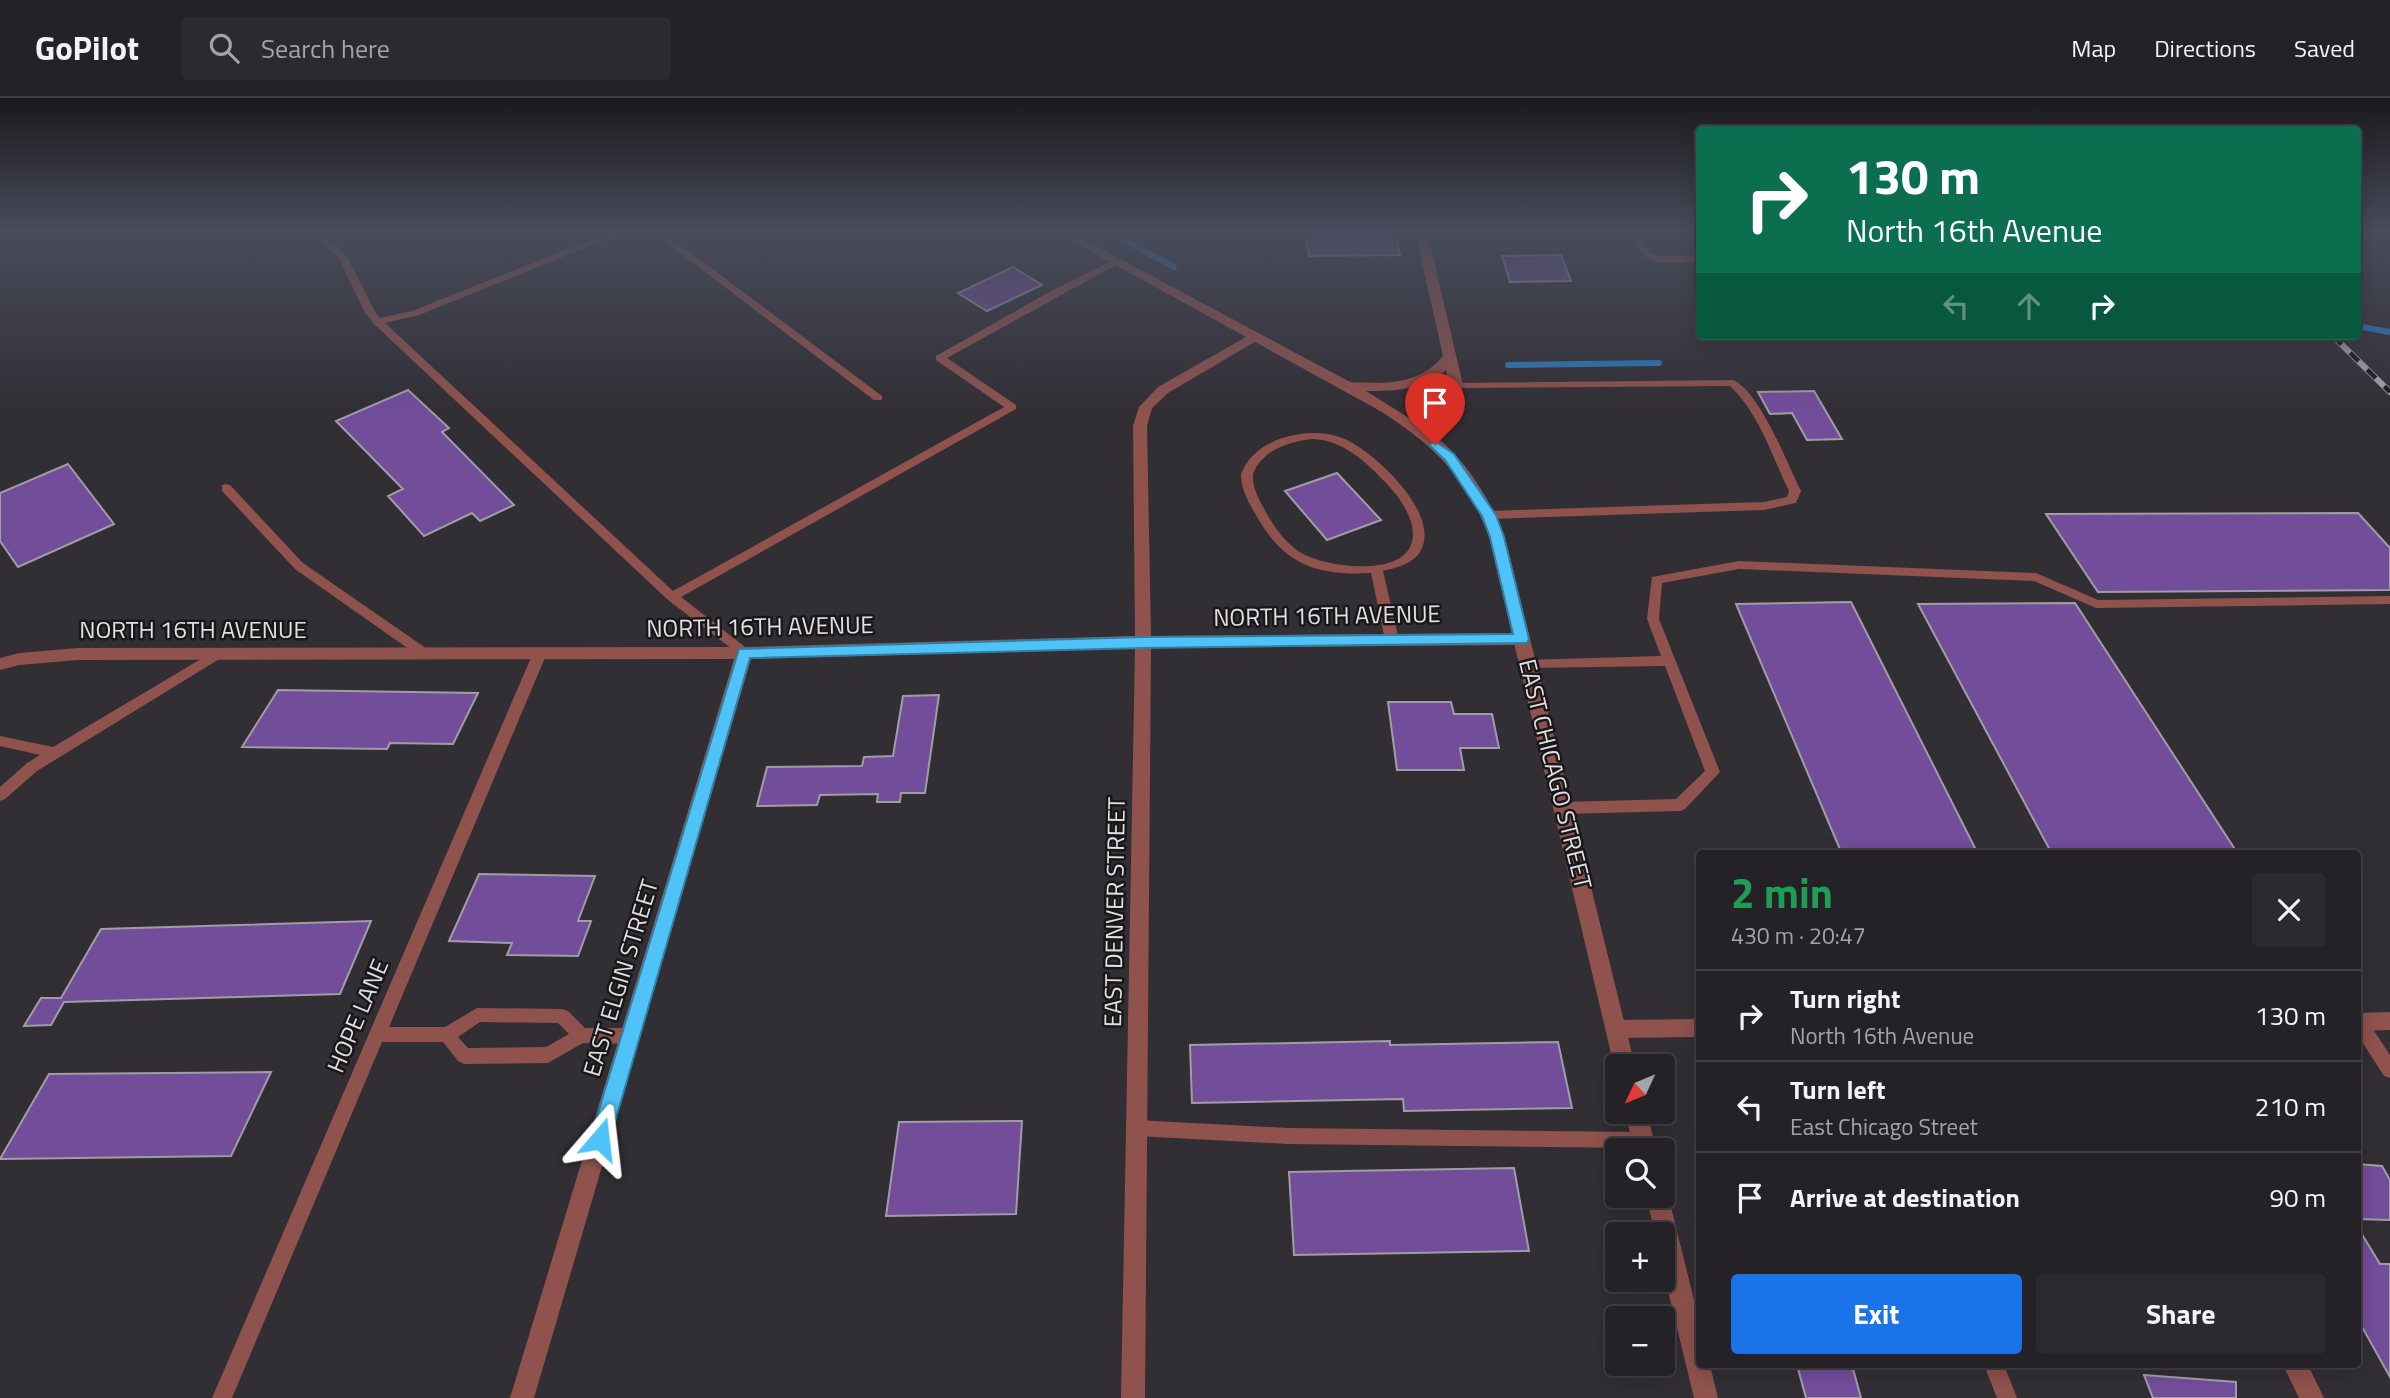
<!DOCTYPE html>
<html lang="en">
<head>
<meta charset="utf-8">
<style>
	body { margin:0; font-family:"Titillium Web",sans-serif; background:#2d2a2f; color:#f1f3f6; height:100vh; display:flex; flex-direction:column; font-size:26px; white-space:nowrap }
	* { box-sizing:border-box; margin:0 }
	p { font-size:23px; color:#a3a4a7 }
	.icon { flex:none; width:38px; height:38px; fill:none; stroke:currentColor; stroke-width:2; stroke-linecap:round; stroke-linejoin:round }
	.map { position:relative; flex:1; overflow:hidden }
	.panel { position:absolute; left:1696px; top:752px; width:665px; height:518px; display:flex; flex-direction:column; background:#252227; border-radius:7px; box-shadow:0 4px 18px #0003,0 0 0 2px #423f44 }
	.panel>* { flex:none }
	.top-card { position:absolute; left:1696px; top:28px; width:665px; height:214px; border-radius:7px; box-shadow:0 4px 18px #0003,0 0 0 2px #423f44; background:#0b6e4f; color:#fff; overflow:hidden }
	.needle { width:46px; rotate:226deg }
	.controls { position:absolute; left:1605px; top:956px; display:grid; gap:14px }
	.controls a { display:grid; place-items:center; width:70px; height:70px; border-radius:7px; background:#252227; box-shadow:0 4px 18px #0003,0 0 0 2px #423f44; font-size:35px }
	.pin { position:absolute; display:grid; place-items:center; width:60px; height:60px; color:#fff; margin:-72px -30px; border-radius:50% 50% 50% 0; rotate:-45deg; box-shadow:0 0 7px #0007 }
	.pin .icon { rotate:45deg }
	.me { position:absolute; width:77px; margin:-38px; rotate:17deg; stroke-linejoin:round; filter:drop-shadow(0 0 5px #0008) }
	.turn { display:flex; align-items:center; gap:24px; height:147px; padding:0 35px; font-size:32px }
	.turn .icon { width:91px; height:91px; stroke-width:2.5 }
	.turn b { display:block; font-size:49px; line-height:60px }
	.lanes { display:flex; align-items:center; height:66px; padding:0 35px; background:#0003; justify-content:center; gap:35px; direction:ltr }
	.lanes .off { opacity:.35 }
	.round { display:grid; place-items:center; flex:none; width:74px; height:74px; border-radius:7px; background:#2d2a2f }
	.head { display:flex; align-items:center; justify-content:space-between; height:119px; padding:0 35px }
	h1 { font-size:42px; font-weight:700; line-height:52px; color:#1e9e55 }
	.cta { display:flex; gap:14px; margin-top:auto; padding:14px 35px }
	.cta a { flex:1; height:80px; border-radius:7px; background:#1a73e8; color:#fff; font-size:28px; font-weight:700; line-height:80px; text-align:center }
	.cta a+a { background:#2d2a2f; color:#f1f3f6 }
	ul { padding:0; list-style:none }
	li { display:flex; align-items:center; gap:21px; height:91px; padding:0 35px; border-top:2px solid #423f44 }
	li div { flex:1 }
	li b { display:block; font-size:26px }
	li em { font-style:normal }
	header { display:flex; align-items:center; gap:42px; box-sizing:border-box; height:98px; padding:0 35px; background:#252227; border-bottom:2px solid #423f44 }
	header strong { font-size:33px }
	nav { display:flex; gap:38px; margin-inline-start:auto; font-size:24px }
	.search { width:490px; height:63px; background:#2d2a2f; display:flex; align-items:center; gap:18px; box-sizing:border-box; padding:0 24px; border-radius:7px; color:#a3a4a7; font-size:26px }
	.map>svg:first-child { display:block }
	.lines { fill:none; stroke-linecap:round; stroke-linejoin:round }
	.stream { stroke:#2a79b8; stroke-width:6 }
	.building { fill:#724d9a; stroke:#a09da4; stroke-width:2 }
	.service { fill:#8f524d; fill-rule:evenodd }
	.minor { fill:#8f524d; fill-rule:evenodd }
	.tertiary { fill:#8f524d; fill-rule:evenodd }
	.rail-casing { stroke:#aaa7ac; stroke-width:6 }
	.rail { stroke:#18171a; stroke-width:4.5; stroke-dasharray:12; stroke-linecap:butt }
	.route { fill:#4fc3f7; stroke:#337fa1; stroke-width:2 }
	.labels { text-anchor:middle; stroke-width:5; stroke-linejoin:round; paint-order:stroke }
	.street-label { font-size:24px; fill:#e1dfe3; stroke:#18171a }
</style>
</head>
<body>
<header>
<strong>GoPilot</strong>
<div class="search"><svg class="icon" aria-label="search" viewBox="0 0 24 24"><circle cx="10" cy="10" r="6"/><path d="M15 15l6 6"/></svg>Search here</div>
<nav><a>Map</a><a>Directions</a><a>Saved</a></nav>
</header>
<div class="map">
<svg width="2390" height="1300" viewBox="0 0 2390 1300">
	<rect width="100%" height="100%" fill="#312e34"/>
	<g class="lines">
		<path class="stream" d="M1107,133L1174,169
			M2357,228L2390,234
			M2242,240L2252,238
			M1508,267L1659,265"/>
	</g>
	<path class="building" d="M1305,133H1395L1400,157L1309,158Z
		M1561,157L1571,183L1510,184L1502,158Z
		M1013,169L1042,187L987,213L958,195Z
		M408,292L449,330L442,334L514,407L480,423L472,415L424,438L388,398L403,391L336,323Z
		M1814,293L1842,341L1807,342L1792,315L1770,316L1758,294Z
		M68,366L114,426L18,469L0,443V395Z
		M1337,375L1381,422L1327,442L1285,393Z
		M2358,415L2390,450V492L2098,494L2046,416Z
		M1851,504L1978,756H1842L1736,506Z
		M2075,505L2238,756H2052L1918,506Z
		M278,592L478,595L453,646L390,645L387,651L242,649Z
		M939,597L925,695H901L900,704H877L878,696L820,697L817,707L757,708L767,669L862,668L864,659L893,658L903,598Z
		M1388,604H1451L1454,616H1492L1499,650H1460L1464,672H1397Z
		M479,776L595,778L578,823H591L578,858L507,857L512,845L449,843Z
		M371,823L340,896L64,904L51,927L24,928L41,900H61L101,831Z
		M1390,943V947L1558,944L1572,1010L1404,1013L1403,1001L1192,1005L1190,947Z
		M271,974L231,1058L0,1061L49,976Z
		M1022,1023L1016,1116L886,1118L899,1024Z
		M2357,1066L2382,1068L2390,1082V1122L2357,1121Z
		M1514,1070L1529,1153L1294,1157L1289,1074Z
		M2357,1128L2380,1166H2390V1279L2357,1220Z
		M1797,1267H1852L1861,1300H1806Z
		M2144,1277L2236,1284V1300H2153Z"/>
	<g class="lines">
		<path class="service" d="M311,133H321L347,158L374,212L380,220L412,213L612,133H623L622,135L419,217L385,225L673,493L1004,309L936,262V258L1051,193L1113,162L1121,164L947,260L1016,307V311L681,499L749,552L751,555L744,560L668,502L374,226L364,213L338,159Z
			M645,133H656L667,138L679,133H690L674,142L882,298V302H874L664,143Z
			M1627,133H1635L1650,155L1659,158H1699V164C1658,164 1648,172 1627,133Z
			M1733,282C1759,292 1788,367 1801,393L1796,405L1764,412L1489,421L1483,417L1489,413L1764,404L1787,399L1789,393C1772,358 1759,315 1730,288L1456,290L1451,287L1452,285Z
			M1313,335C1325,335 1335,337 1345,341C1376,355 1448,422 1417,458C1408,467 1395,470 1383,473L1399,542L1397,545H1387L1385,542L1371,475C1316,478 1283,466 1256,417C1248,404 1241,391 1241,376C1252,347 1284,336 1313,335ZM1313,341C1343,342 1366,364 1385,384C1400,399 1422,429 1409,451C1392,479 1320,468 1298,453C1284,443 1275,430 1267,416C1260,403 1252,391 1253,376C1262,352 1290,343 1313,341Z
			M226,386L230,387L303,465L430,553L432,556L430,559H420L295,471L222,393V387Z
			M1739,463L2036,475L2098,502L2390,498V506L2096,510L2034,483L1739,471L1662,485L1659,521L1720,674L1685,711L1680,713L1563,716L1558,714L1556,710L1558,706L1563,704L1676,701L1705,673L1665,568L1527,570L1520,565L1522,562L1661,558L1647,521L1652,479Z
			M540,550L547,555L389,929H445L477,910L562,911L568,913L585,930H631L637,933L639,938L637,943L631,946L583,945L548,965L464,966L458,963L443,944H382L232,1300H212L533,555ZM480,924L558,925L569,936L546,949L468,950L458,939Z
			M216,552L223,557L221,560L37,673L5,701L0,703V689L27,665L40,657L0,648V638L53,649Z
			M2357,917L2365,919L2390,957V980L2384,978L2357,936Z
			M1137,1022L1288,1030L1643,1034L1649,1036L1652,1042L1649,1048L1643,1050L1288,1046L1137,1038L1131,1036L1128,1030L1131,1024Z
			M1984,1267H2004L2017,1300H1997Z"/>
		<path class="minor" d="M1253,235L1259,239L1258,242L1168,295L1152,310L1147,328L1151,538L1522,535L1530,541L1522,547L1151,550L1145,1300H1121L1135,550L751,561L534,1300H510L734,561L78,562L19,567L0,572V560L19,555L78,550L744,549L1135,538L1133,328L1139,309L1158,289Z
			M2390,914V932L2357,933V915Z
			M1699,921V939L1617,940L1610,938L1607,931L1610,924L1617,922Z
			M2283,1267H2308L2324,1300H2299Z"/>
		<path class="tertiary" d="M1054,133H1068L1350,284C1384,286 1420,287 1443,258L1415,133H1427L1463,287L1453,310L1430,334C1466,361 1488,398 1505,439L1635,968H1617V974L1614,968L1489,439C1466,378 1435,349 1382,314ZM1446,272C1452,297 1438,310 1420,327L1366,293C1393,293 1426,292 1446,272Z
			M1625,1013H1647L1656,1052H1634Z
			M1662,1088L1668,1097L1699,1222V1267H1710L1718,1300H1694L1662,1168V1136H1655L1646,1097H1662Z"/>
		<defs>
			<path id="rail" d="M2333,238L2390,294"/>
		</defs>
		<use href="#rail" class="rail-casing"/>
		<use href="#rail" class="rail"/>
	</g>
	<linearGradient id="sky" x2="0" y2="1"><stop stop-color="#1b191d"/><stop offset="0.42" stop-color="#484c5c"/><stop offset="1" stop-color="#484c5c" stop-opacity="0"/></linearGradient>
	<rect width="2390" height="315" fill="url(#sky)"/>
	<path class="route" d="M1435,343L1454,356L1496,417L1504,439L1529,541L1527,545L1143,550L750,560L610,1041L607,1048L600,1051L593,1048L590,1041L739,551L1143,539L1513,536L1490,439L1482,418L1445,362L1429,347Z"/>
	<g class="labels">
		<g class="street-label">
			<text transform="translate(1327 518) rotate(-1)" y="8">NORTH 16TH AVENUE</text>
			<text transform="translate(760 529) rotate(-1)" y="8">NORTH 16TH AVENUE</text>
			<text x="193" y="540">NORTH 16TH AVENUE</text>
			<text transform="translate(1555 676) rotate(76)" y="8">EAST CHICAGO STREET</text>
			<text transform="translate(1115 814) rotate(-89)" y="8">EAST DENVER STREET</text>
			<text transform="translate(621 880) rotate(-73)" y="8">EAST ELGIN STREET</text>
			<text transform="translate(358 918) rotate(-67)" y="8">HOPE LANE</text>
		</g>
	</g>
</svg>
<div class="controls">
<a><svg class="needle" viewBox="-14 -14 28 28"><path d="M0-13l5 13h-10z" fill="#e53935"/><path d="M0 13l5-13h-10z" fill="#a3a4a7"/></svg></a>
<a><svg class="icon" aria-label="search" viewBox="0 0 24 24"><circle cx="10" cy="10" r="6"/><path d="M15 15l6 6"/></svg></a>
<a>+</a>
<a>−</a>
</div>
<div class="pin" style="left:1435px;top:347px;background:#d93025"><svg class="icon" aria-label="arrive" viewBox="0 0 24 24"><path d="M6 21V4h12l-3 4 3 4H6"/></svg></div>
<svg class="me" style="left:600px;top:1041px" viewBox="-20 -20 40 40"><path d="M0-17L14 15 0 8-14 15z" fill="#4fc3f7" stroke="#fff" stroke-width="4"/></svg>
<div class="top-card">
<div class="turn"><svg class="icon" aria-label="right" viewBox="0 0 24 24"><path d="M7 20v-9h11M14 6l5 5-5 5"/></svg><div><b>130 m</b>North 16th Avenue</div></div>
<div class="lanes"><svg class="icon off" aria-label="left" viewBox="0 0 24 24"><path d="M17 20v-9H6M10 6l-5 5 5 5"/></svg><svg class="icon off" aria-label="ahead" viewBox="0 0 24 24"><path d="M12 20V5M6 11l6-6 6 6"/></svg><svg class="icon" aria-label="right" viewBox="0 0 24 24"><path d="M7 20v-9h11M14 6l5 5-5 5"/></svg></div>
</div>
<section class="panel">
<div class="head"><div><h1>2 min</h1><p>430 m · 20:47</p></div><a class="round"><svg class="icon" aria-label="close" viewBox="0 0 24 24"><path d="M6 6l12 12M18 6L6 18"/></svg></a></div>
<ul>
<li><svg class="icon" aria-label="right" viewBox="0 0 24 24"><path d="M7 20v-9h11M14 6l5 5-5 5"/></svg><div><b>Turn right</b><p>North 16th Avenue</p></div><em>130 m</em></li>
<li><svg class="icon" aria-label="left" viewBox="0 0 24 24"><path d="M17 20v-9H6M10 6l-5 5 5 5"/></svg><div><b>Turn left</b><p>East Chicago Street</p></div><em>210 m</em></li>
<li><svg class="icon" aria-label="arrive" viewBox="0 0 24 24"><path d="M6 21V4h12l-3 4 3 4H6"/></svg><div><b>Arrive at destination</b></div><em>90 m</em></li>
</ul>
<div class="cta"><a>Exit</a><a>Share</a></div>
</section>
</div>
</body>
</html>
